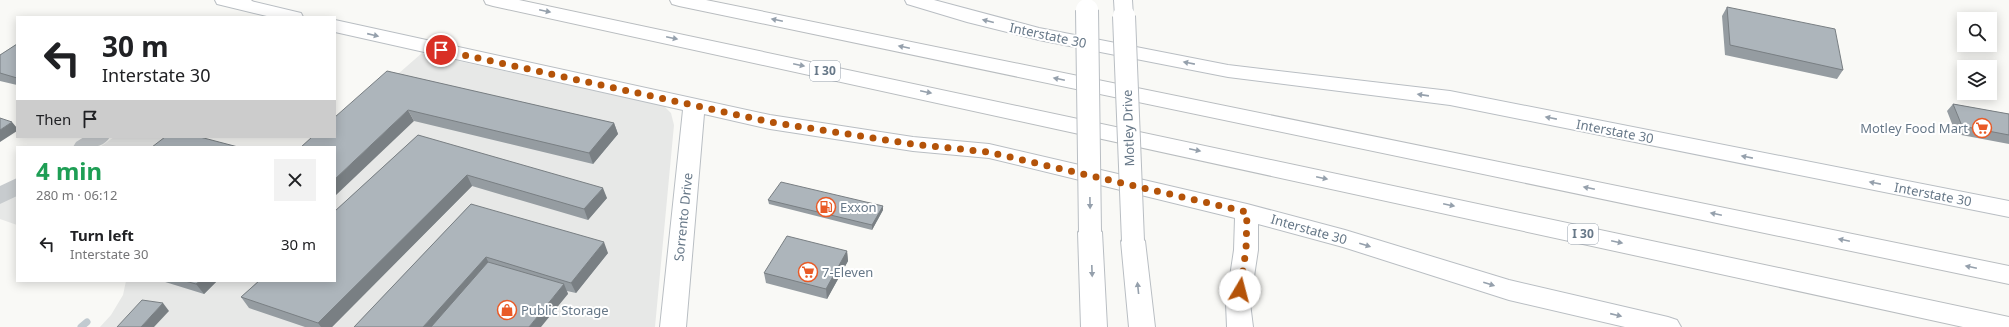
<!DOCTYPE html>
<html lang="en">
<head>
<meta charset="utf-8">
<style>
	body { margin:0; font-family:"Noto Sans",sans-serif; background:#f2f2f2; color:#202124; height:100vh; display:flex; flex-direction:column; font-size:15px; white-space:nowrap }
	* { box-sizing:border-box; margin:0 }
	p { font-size:13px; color:#757577 }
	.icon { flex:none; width:22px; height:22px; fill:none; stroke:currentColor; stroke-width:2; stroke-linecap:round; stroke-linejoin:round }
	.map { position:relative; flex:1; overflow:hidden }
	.drawer { position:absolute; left:16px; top:146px; width:320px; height:136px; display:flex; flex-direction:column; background:#fff; border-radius:0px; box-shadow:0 2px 10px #0003 }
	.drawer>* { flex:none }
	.top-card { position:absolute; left:16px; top:16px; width:320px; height:122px; border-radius:0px; box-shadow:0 2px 10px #0003; background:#fff; color:#202124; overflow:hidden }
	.controls { position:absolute; left:1957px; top:12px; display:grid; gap:8px }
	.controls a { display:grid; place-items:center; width:40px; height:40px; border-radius:0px; background:#fff; box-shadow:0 2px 10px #0003; font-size:20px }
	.pin { position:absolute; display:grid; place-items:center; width:34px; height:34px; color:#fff; margin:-17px; border:2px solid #fff; border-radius:50%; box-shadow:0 1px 4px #0007 }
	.me { position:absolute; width:44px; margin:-22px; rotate:8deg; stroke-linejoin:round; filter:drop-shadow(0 0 3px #0008) }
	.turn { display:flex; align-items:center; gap:14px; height:84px; padding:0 20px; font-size:18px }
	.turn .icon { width:52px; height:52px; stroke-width:2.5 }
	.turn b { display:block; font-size:28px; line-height:34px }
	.then { display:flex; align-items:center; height:38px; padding:0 20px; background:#0003; gap:8px; font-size:15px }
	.round { display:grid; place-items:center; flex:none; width:42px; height:42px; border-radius:0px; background:#f2f2f2 }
	.head { display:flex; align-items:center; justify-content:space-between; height:68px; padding:0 20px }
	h1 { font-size:24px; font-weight:700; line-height:30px; color:#1e9e55 }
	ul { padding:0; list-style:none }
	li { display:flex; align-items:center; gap:12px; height:60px; padding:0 20px }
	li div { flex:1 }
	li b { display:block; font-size:15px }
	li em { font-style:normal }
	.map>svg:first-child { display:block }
	.built { fill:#e7e8e7 }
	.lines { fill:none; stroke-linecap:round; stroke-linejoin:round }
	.stream { stroke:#c1cad0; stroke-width:7 }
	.secondary-casing { stroke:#b9bec3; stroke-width:2 }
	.motorway-casing { stroke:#b9bdc0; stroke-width:2 }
	.tertiary { fill:#c7cbce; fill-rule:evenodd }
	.secondary { fill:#fff; fill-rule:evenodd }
	.motorway { fill:#fff; fill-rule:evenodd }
	.secondary-bridge-casing { stroke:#b9bec3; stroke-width:24; stroke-linecap:butt }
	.secondary-bridge { stroke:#fff; stroke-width:22 }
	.wall { fill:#959ca1 }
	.shaded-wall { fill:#797f83 }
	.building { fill:#adb5bb; stroke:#797f83 }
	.oneway { fill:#95a0ac }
	.route { stroke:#b45309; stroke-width:7; stroke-dasharray:0 12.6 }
	.labels { text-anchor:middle; stroke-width:4; stroke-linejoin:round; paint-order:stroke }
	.shield { fill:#fff; stroke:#95a0ac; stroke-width:1 }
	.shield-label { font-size:12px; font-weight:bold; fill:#677888 }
	.street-label { font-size:13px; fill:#677888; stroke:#fff }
	.poi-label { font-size:13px; fill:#677888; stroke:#fff; text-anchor:start }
</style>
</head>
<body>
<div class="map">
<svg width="2009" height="327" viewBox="0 0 2009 327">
	<rect width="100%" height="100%" fill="#f9f9f6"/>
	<path class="built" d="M422,53L664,106L671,113L674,125L655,327H100L111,315L123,295L126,281H335V129Z
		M114,137H187L223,147H100Z
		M17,194V225L0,219V203Z"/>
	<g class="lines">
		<path class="stream" d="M81,327L87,322"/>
		<defs>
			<path id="secondary" d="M215,0H247L301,13L303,17H271L217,4Z
				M905,0H934L1039,28L1228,65L1450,91L2009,201V217L1450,105L1228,77L1039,40L967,22L907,4Z
				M1114,0H1132L1133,16L1131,20L1124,22L1117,20L1115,16Z
				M335,20L770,115L913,137L989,144L1247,204L1345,230L1509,280L1668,317L1677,320L1681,327H1625L1509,300L1343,247L1258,224V250L1250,303L1253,327H1227L1226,303L1234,250L1235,218L989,158L913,151L770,129L704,114L686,327H660L683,110L335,32Z
				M1090,223L1098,226L1102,232L1107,327H1081L1078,232L1082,226Z
				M1133,232L1141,235L1145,241L1155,327H1129L1121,241L1125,235Z"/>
			<path id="motorway" d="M226,0H251L256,5L254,9C244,11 231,8 226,0Z
				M484,0H519L2009,317V327H1963L493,6L486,4Z
				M670,0H706L2009,266V284L679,6L672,4Z"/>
		</defs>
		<use href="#secondary" class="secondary-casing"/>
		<use href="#motorway" class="motorway-casing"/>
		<path class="tertiary" d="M84,137H110C102,150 87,147 73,147L76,142Z
			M17,178V196L0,204V186Z"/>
		<use href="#secondary" class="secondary"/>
		<use href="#motorway" class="motorway"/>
		<defs>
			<path id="secondary-bridge" d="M1087,10L1090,232
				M1124,16L1133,241"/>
		</defs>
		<use href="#secondary-bridge" class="secondary-bridge-casing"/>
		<use href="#secondary-bridge" class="secondary-bridge"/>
	</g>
	<path class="wall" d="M1727,7L1843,70L1837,79L1725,55L1722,16Z
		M17,44V85L0,81V55Z
		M387,71L614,123L618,134L593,164L414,121Z
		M1953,104L2009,114V144L1956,134L1947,111Z
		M418,135L607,198L588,220L472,186L332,327H305L249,308L241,297Z
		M768,200L883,206V210L872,230L769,204Z
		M471,204L608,253L576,293L567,291L568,294L354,327Z
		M847,251L848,261L827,299L766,283L764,273Z
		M162,281H217L204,294Z"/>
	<path class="shaded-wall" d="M408,110L414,121L335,196V179Z
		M12,122L17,128V131L0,142V130Z
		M614,123L618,134L593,164L589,153Z
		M467,175L472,186L332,327H321L318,323Z
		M603,188L607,198L588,220L584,209Z
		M883,206V210L872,230V225Z
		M604,242L608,253L576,293L571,283Z
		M847,251L848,261L827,299L826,289Z
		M486,257L491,268L439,327H423Z
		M200,281H217L204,294L196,284Z
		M564,284L568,294L541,327H529Z
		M163,303L169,311L154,327H141Z"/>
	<path class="building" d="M1727,7L1835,29L1843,70L1730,45Z
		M17,44V78L0,73V55Z
		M387,71L614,123L589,153L408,110L335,179V147H301L312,137H335V117Z
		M1953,104L2009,114V135L1962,126Z
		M0,118L12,122L0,130Z
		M418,135L603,188L584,209L467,175L318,323L241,297L259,281H335V211Z
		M165,137H200L238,147H152Z
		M781,182L883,206L872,225L768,200Z
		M471,204L604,242L571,283L486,257L423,327H354Z
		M787,236L847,251L826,289L764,273Z
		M488,262L564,284L529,327H431Z
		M185,281H200L196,284Z
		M142,300L163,303L141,327H117Z"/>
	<defs><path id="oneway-solid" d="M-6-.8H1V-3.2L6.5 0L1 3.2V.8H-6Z"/></defs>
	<g class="oneway">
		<use href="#oneway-solid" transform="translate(545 11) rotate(12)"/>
		<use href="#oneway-solid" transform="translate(777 20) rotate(-168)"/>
		<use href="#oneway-solid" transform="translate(988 21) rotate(-166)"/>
		<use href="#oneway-solid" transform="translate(373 35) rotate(13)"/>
		<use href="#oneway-solid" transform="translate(672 38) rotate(12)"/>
		<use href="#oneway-solid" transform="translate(904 47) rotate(-168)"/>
		<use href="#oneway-solid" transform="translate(1189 63) rotate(-169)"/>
		<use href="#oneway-solid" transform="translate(799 65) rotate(12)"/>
		<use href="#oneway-solid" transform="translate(1059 79) rotate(-168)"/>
		<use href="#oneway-solid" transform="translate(926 92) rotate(12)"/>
		<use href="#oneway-solid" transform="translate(1423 95) rotate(-172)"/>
		<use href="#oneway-solid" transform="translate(1551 118) rotate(-169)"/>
		<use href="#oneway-solid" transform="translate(1195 150) rotate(12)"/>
		<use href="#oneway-solid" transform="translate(1747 157) rotate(-169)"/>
		<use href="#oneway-solid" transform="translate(1322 178) rotate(12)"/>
		<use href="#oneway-solid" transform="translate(1875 183) rotate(-169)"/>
		<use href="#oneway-solid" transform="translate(1589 188) rotate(-168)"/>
		<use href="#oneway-solid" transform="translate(1090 203) rotate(89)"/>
		<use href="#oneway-solid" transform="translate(1449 205) rotate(12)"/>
		<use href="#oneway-solid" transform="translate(1716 214) rotate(-168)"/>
		<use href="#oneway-solid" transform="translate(1844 240) rotate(-168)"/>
		<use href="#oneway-solid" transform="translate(1617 242) rotate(12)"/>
		<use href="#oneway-solid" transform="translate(1365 245) rotate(17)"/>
		<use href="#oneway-solid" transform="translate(1971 267) rotate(-168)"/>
		<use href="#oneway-solid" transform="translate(1092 271) rotate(88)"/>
		<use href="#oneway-solid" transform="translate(1489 284) rotate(17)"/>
		<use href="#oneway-solid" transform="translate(1138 288) rotate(-96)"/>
		<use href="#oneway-solid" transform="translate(1616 315) rotate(13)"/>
	</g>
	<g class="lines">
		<path class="route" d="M441,50L770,122L912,144L988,152L1247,212L1246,250L1240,290"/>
	</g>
	<defs>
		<symbol id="supermarket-ring" viewBox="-11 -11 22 22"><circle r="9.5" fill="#fff" stroke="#e95a26" stroke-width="1.5"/><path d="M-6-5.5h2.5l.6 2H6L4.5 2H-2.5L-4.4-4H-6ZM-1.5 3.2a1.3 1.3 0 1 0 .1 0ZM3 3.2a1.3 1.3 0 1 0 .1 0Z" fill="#e95a26"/></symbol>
		<symbol id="fuel-ring" viewBox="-11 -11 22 22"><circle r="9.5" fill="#fff" stroke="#e95a26" stroke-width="1.5"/><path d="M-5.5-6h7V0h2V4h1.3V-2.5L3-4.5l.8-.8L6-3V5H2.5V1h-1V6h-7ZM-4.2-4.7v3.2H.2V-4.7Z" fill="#e95a26"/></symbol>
		<symbol id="shop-ring" viewBox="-11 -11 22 22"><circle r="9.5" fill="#fff" stroke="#e95a26" stroke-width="1.5"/><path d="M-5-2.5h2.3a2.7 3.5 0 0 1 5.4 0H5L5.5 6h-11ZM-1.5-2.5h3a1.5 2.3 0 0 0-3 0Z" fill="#e95a26"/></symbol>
	</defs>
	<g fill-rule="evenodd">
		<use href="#supermarket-ring" x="1971" y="117" width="22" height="22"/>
		<use href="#fuel-ring" x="815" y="196" width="22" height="22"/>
		<use href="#supermarket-ring" x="797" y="261" width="22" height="22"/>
		<use href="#shop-ring" x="496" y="299" width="22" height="22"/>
	</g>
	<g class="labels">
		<g class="shield">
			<rect x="810" y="61" width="30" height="20" rx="3"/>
			<rect x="1568" y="224" width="30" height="20" rx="3"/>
		</g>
		<g class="shield-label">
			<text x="825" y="75">I 30</text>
			<text x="1583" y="238">I 30</text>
		</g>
		<g class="street-label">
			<text transform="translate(1048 35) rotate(12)" y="5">Interstate 30</text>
			<text transform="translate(1128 128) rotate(-92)" y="5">Motley Drive</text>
			<text transform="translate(1615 131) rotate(11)" y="5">Interstate 30</text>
			<text transform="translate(1933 194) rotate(11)" y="5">Interstate 30</text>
			<text transform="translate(683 217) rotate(-84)" y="5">Sorrento Drive</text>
			<text transform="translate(1309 229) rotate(16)" y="5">Interstate 30</text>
		</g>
		<g class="poi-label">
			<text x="1968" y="133" text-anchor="end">Motley Food Mart</text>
			<text x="840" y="212">Exxon</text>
			<text x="822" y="277">7-Eleven</text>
			<text x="521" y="315">Public Storage</text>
		</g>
	</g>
</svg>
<div class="controls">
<a><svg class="icon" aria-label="search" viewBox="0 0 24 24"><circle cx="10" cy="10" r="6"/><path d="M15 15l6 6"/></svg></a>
<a><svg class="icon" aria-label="layers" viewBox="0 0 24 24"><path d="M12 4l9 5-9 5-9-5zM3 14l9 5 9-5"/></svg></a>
</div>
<div class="pin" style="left:441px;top:50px;background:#d93025"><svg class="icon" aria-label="arrive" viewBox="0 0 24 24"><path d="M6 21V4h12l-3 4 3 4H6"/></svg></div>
<svg class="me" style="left:1240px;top:290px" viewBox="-20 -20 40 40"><circle r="19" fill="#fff"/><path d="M0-13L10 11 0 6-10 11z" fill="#b45309"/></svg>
<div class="top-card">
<div class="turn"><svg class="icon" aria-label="left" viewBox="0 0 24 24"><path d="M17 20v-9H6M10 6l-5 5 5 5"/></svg><div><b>30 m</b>Interstate 30</div></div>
<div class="then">Then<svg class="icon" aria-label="arrive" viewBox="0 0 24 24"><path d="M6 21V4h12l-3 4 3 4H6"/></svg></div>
</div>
<section class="drawer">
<div class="head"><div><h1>4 min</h1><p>280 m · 06:12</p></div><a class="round"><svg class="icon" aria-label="close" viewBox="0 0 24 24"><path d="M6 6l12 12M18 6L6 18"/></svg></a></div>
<ul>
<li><svg class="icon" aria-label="left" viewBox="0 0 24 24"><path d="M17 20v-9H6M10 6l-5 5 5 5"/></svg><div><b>Turn left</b><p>Interstate 30</p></div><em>30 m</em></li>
</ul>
</section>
</div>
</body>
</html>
